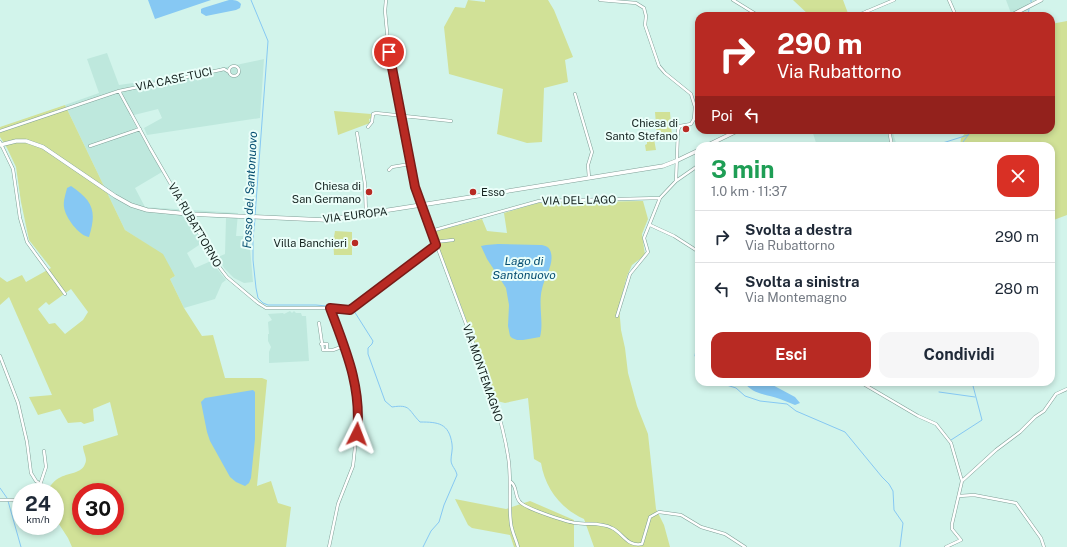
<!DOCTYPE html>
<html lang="it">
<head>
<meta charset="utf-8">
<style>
	body { margin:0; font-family:"Public Sans",sans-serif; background:#f6f6f7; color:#1f2937; height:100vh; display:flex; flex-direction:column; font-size:15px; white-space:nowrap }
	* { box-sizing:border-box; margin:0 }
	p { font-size:13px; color:#747a83 }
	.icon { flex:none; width:22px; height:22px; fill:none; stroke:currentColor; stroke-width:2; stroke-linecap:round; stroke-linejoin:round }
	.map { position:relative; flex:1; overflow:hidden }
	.side { position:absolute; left:695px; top:142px; width:360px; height:244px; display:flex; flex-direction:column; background:#fff; border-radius:12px; box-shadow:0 2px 6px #0003 }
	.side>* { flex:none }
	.banner { position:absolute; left:695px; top:12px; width:360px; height:122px; border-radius:12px; box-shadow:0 2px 6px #0003; background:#b82a23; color:#fff; overflow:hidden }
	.speed { position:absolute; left:12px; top:483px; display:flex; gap:8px; font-size:20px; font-weight:700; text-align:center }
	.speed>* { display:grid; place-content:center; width:52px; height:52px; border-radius:50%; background:#fff; box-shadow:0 2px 6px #0003; line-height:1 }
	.speed small { font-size:10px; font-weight:400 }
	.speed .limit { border:6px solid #d22; background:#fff; color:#111 }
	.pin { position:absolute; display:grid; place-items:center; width:34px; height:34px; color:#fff; margin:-17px; border:2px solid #fff; border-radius:50%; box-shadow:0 1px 4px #0007 }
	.me { position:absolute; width:44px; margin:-22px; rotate:3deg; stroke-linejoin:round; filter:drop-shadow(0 0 3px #0008) }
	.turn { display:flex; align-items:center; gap:14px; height:84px; padding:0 16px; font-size:18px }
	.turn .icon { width:52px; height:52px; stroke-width:2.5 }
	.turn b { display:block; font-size:28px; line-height:34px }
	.then { display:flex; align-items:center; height:38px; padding:0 16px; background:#0003; gap:8px; font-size:15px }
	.round { display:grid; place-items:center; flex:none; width:42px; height:42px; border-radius:12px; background:#f6f6f7 }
	.overview { display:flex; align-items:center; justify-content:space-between; height:68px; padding:0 16px }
	h1 { font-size:24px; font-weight:700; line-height:30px; color:#1e9e55 }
	.action { display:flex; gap:8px; margin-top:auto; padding:8px 16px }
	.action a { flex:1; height:46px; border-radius:12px; background:#b82a23; color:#fff; font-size:16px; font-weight:700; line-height:46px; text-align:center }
	.action a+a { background:#f6f6f7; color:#1f2937 }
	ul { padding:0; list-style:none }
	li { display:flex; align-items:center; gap:12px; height:52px; padding:0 16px; border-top:1px solid #e0e1e3 }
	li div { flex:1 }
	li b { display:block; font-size:15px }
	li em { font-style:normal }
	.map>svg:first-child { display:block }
	.built { fill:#bee8dd }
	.green { fill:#d1e197; fill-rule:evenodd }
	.water { fill:#86c8f3 }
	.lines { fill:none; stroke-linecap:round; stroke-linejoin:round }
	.stream { stroke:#86c8f3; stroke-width:1 }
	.street-casing { stroke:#80a098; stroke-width:3.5 }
	.secondary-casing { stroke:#80a098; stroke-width:4.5 }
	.street { stroke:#fff; stroke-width:2.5 }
	.secondary { stroke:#fff; stroke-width:3.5 }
	.route-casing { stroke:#781b17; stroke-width:10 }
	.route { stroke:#b82a23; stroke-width:7 }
	.poi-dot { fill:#b82a23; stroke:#eafef9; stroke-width:1.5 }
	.labels { text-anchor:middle; stroke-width:4; stroke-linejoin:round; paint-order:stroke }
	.street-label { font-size:11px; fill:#13201d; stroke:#eafef9 }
	.poi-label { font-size:11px; fill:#13201d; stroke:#eafef9; text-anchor:end }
	.water-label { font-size:12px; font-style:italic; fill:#064e71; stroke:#eafef9 }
</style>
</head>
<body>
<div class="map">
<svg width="1067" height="547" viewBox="0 0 1067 547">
	<rect width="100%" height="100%" fill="#d2f4eb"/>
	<path class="built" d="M1006,0H1035L1029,3L1027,16H1012Z
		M107,53L119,85L189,75L264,59L260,118L147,135L144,128L162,118L158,109L130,116L162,172L135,188L145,207L238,213L236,236H249L253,282L244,283L234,278L224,268L218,257L225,254L226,218L193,216L191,224L202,243L187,253L195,268L211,261L226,280L222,283L215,299L184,308L170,279L175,276L151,247L125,230L65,105L99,93L87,59Z
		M812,130H892L897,146H817Z
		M290,311L292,313L294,311L296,313H301L302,316H306L309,361L269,363V352L271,347L268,341V334H269L268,322L272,320L268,314L283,313L284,314Z"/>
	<path class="green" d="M468,0L485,2V0H548L554,10L573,57L565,60L568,82L544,88L542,142L527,143L497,134L503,89L449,74L444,27L455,7L465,8Z
		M793,0H843L849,16H810Z
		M1067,21V215L1051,221V146H960L961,138L968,130H1051V24Z
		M65,105L125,230L163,254L175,276L170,279L184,308L202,336L213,335L225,378H262L267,380L257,486L271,481L278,503L291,507L286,547H72L68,538L55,518V492H46C50,486 54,480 61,477C69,473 82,473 85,464C88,458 83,453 83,446L118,435L110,402L93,409L94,421L84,424L81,422L68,423L60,409L38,415L29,397L52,395L9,297L0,305V277L7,282L22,275L26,282L51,268L29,240L21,202L16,167L7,148L0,137V127ZM71,289L88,312L83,320L65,334L55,323L49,324L38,309L46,302L49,305ZM81,492H115V526H81Z
		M334,111L371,114L372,118L369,119L370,123L338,135Z
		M655,112H670L672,137H657Z
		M654,139L656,150L646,151L645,145L647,144V140Z
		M643,201L648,219L642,234L645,255L632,265L627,276L619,306L621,330L625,348L628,373L637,406L648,434L656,509L664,525L670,547H594L584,519C561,509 545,488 541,463L534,459L528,398L505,403L497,401L433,232L482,219L487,231L507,233L504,213L538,203Z
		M335,231L352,232V255H334L333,237H334Z
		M455,499L506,509L530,501L574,520V547H514L510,535L472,528L468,525Z"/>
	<path class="water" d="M148,0H211L155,19Z
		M229,0C234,0 238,0 241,4L240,8L236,10L206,16L201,13V9L203,8Z
		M71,186C93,201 97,211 89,237C79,236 65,217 64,207C63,201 66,193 67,188Z
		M498,244L540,245C545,245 550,247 551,253C554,265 544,278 542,289C538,305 544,322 540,337L523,340H517L512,338L510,336L508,326L509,305L506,288L487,259L481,246L486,245Z
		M744,382H767L795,397L800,403L795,405C790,403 785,401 780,399C767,394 753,395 744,382Z
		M253,390L255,392V439L251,478L249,483L245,486L236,482L230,477L210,441L207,432L201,402L205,398Z"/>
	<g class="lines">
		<path class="stream" d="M251,0L268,41L255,216
			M1031,2V0
			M1028,16L1029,9
			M933,146L968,135
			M960,146L972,130
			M255,219L253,238V260L256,288L258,298L263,303L268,305H316L348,308L354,311L373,341L372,344L368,348V354L385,401L392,407C411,404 408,410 420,422C438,422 449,423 452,444C453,449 451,455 451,460C451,466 456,469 457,475L444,505L439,522L431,531L423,547
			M699,330L695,356L699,361
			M717,382L736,388L745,396L760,401L787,404L796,411L845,432L882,477L889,484L893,491L894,510L903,523L900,547
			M939,392L975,397
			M951,440L982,420L972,382
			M0,488L7,498
			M8,501L21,547"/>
		<defs>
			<path id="street" d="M386,0L385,11L389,53L415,187L494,399C500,418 505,437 508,456C512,478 508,501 511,524C512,532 516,539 518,547
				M600,0L636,3L644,8L646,16L645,25L659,66L665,73L691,94L695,107L694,119L691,124L680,126L678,130L676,181
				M733,0L759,16
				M949,0L956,16
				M867,11L869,16
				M856,16L894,0
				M229 71a5 5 0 1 1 10 0a5 5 0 1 1-10 0Z
				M119,91L150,148L217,264L227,277L258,303L266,308H331L350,310L436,245
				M575,94L592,152L588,165L589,178
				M368,127L372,122L373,114L376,113L451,121
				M889,130L892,146
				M0,131L119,91L220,70L224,69L229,72
				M357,133L365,184L366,214
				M0,142L13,169L20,218L27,242L65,294
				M90,146L140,129
				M389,170L392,167L410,164
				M650,225L674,236L699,252
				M431,231L539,201L660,198
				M435,242L453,240
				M617,316L630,274L648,252L644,238L660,198L676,181L699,165
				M319,323L323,350H333L344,346
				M321,344H327V350
				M0,356L18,403L27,442L31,473L36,481L42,485
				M860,382L918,416L936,424L951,443L962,481
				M511,482C518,487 514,498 521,503C528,509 566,522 576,523C588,525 600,522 612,528C623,533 627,547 642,544L650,517L659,512L681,515L701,527L725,534L745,547
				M41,492V482L46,467L44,451
				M959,496L974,495L1016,503L1041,538L1044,547
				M0,500H14L21,502
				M329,547L338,504L353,466L358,420L354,374L331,308
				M946,547L961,540L952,529V524L962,481L996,450L1020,432L1035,417L1044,411L1056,394L1067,389"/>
			<path id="secondary" d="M1010,16L1041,0
				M0,145L16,141H26L43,147L115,196L131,205L147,210L189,214L325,220L421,205L663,166L676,161L699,150
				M706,146L739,130"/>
		</defs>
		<use href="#street" class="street-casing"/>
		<use href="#secondary" class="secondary-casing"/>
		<use href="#street" class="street"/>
		<use href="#secondary" class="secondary"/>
	</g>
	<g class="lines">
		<defs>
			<path id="route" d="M357,434C362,387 346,351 330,308L350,310L436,245L415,187L389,52"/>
		</defs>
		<use href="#route" class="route-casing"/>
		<use href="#route" class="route"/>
	</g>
	<g class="poi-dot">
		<circle cx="686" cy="129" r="4"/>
		<circle cx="369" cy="192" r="4"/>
		<circle cx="473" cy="192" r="4"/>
		<circle cx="355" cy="243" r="4"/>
	</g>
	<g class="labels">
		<g class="street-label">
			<text transform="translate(174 79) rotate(-12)" y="4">VIA CASE TUCI</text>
			<text transform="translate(579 200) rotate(-1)" y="4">VIA DEL LAGO</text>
			<text transform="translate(355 215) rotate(-7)" y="4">VIA EUROPA</text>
			<text transform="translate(195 225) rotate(60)" y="4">VIA RUBATTORNO</text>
			<text transform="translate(483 373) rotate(71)" y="4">VIA MONTEMAGNO</text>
		</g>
		<g class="poi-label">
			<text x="678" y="127">Chiesa di<tspan x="678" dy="13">Santo Stefano</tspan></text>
			<text x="361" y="190">Chiesa di<tspan x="361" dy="13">San Germano</tspan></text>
			<text x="481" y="196" text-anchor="start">Esso</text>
			<text x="347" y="247">Villa Banchieri</text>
		</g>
		<g class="water-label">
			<text transform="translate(250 190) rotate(-87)" y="4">Fosso del Santonuovo</text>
			<text x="524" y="265">Lago di<tspan x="524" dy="14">Santonuovo</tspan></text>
		</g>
	</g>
</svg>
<div class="speed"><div>24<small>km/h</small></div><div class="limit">30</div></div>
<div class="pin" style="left:389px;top:52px;background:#d93025"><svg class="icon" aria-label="arrive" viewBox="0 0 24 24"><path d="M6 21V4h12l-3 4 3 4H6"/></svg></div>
<svg class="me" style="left:357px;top:434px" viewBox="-20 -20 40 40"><path d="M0-17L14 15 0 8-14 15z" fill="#b82a23" stroke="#fff" stroke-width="4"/></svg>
<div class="banner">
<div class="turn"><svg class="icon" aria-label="right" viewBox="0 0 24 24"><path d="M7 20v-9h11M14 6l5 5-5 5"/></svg><div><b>290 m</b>Via Rubattorno</div></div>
<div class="then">Poi<svg class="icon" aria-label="left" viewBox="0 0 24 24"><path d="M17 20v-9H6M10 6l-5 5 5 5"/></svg></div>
</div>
<section class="side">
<div class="overview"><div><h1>3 min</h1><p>1.0 km · 11:37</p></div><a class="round" style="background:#d93025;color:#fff"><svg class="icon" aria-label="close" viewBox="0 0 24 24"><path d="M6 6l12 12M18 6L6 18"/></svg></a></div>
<ul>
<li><svg class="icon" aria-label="right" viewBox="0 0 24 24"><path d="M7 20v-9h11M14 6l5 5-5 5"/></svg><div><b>Svolta a destra</b><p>Via Rubattorno</p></div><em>290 m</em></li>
<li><svg class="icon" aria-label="left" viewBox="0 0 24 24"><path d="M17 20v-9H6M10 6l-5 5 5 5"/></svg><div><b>Svolta a sinistra</b><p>Via Montemagno</p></div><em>280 m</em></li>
</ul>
<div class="action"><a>Esci</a><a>Condividi</a></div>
</section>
</div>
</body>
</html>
